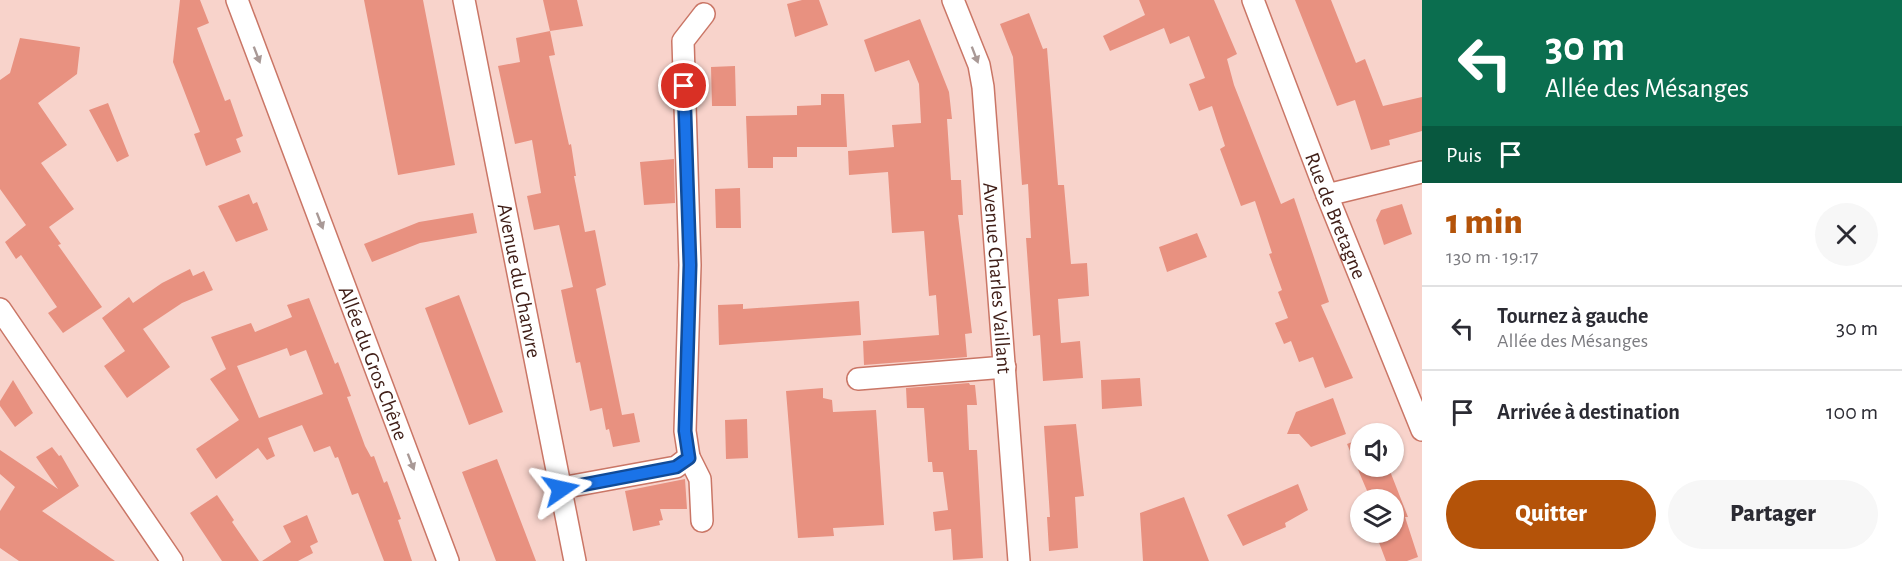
<!DOCTYPE html>
<html lang="fr">
<head>
<meta charset="utf-8">
<style>
	body { margin:0; font-family:"Alegreya Sans",sans-serif; background:#f7f7f7; color:#2b2b33; height:100vh; display:flex; flex-direction:column; font-size:22px; white-space:nowrap }
	* { box-sizing:border-box; margin:0 }
	p { font-size:20px; color:#7c7c81 }
	.icon { flex:none; width:33px; height:33px; fill:none; stroke:currentColor; stroke-width:2; stroke-linecap:round; stroke-linejoin:round }
	.map { position:relative; flex:1; overflow:hidden }
	.drawer { display:flex; flex-direction:column; background:#fff; width:480px }
	.drawer>* { flex:none }
	.banner { background:#0b6e4f; color:#fff; overflow:hidden }
	.fabs { position:absolute; left:1350px; top:423px; display:grid; gap:12px }
	.fabs a { display:grid; place-items:center; width:54px; height:54px; border-radius:50%; background:#fff; box-shadow:0 2px 4px #0004; font-size:30px }
	.pin { position:absolute; display:grid; place-items:center; width:51px; height:51px; color:#fff; margin:-26px; border:3px solid #fff; border-radius:50%; box-shadow:0 2px 6px #0007 }
	.me { position:absolute; width:66px; margin:-33px; rotate:79deg; stroke-linejoin:round; filter:drop-shadow(0 0 4px #0008) }
	.turn { display:flex; align-items:center; gap:21px; height:126px; padding:0 24px; font-size:27px }
	.turn .icon { width:78px; height:78px; stroke-width:2.5 }
	.turn b { display:block; font-size:42px; line-height:51px }
	.then { display:flex; align-items:center; height:57px; padding:0 24px; background:#0003; gap:12px; font-size:22px }
	.round { display:grid; place-items:center; flex:none; width:63px; height:63px; border-radius:32px; background:#f7f7f7 }
	.headline { display:flex; align-items:center; justify-content:space-between; height:102px; padding:0 24px }
	h1 { font-size:36px; font-weight:800; line-height:45px; color:#b45309 }
	.cta { display:flex; gap:12px; margin-top:auto; padding:12px 24px }
	.cta a { flex:1; height:69px; border-radius:36px; background:#b45309; color:#fff; font-size:24px; font-weight:800; line-height:69px; text-align:center }
	.cta a+a { background:#f7f7f7; color:#2b2b33 }
	ul { padding:0; list-style:none }
	li { display:flex; align-items:center; gap:18px; height:84px; padding:0 24px; border-top:2px solid #e1e1e2 }
	li div { flex:1 }
	li b { display:block; font-size:22px }
	li em { font-style:normal }
	main { display:flex; flex:1; min-height:0 }
	.map>svg:first-child { display:block }
	.building { fill:#e89180; fill-rule:evenodd }
	.lines { fill:none; stroke-linecap:round; stroke-linejoin:round }
	.street-casing { stroke:#ca7666; stroke-width:24 }
	.street { stroke:#fff; stroke-width:21 }
	.oneway { fill:#a99996 }
	.route-casing { stroke:#114b97; stroke-width:15 }
	.route { stroke:#1a73e8; stroke-width:10 }
	.labels { text-anchor:middle; stroke-width:5; stroke-linejoin:round; paint-order:stroke }
	.street-label { font-size:21px; fill:#3f1d16; stroke:#fdfdfd }
</style>
</head>
<body>
<main>
<div class="map">
<svg width="1422" height="561" viewBox="0 0 1422 561">
	<rect width="100%" height="100%" fill="#f8d3cb"/>
	<path class="building" d="M180,0H200L209,23L197,28L225,101L230,99L243,136L236,139L241,152L206,166L194,134L200,132L173,62Z
		M364,0H423L455,165L398,175Z
		M543,0H577L583,26L550,31Z
		M802,0H819L828,25L795,37L787,4Z
		M1139,0H1214L1237,54L1227,59L1234,85L1281,204L1294,198L1329,302L1321,305L1353,378L1325,388L1313,357L1299,362L1291,341L1284,344L1275,323L1288,318L1278,292L1282,290L1269,254L1272,253L1255,201L1241,206L1220,149L1225,146L1212,106L1199,111L1189,84L1205,78L1189,36L1170,44L1164,28L1110,51L1103,36L1145,15Z
		M1295,0H1331L1356,63L1365,59L1383,106L1422,97V131L1389,140L1390,145L1371,150L1355,100L1337,106Z
		M1029,13L1043,49L1047,48L1058,185H1064L1071,264L1087,263L1089,296L1058,299L1061,343L1080,341L1083,378L1043,381L1040,335L1033,336L1026,238H1031L1028,184L1022,185L1013,57L1000,24Z
		M920,19L949,92L952,119H947L951,180H961L963,215H958L972,333L965,334L967,357L864,365L863,341L939,335L936,295L929,296L924,231L892,233L888,172L849,175L848,151L894,147L892,125L921,123L919,84L909,60L875,72L864,40Z
		M550,31L555,55L549,56L569,145L571,144L576,176H574L585,232L595,230L606,285L596,289L622,415L634,413L640,442L613,447L609,429L606,430L602,408L590,411L580,362L576,363L561,290L573,287L559,225L534,230L527,196L541,193L532,140L515,144L498,66L520,62L516,38Z
		M20,38L80,47L77,74L38,103L67,145L41,163L74,209L49,227L61,244L58,245L102,307L63,333L48,313L57,307L21,255L16,259L5,242L26,225L0,189V80L10,73Z
		M735,66L736,106H712L711,67Z
		M821,94H844L847,147H797V157H773V168H748L746,116L797,115V106L821,105Z
		M108,103L129,156L117,162L89,110Z
		M674,159L675,203L644,205L640,162Z
		M740,188L741,228H716L715,189Z
		M249,194L253,204L257,202L268,230L236,242L218,206Z
		M1402,204L1412,234L1384,245L1376,220L1381,210Z
		M473,213L477,233L420,243L372,262L364,244L419,222Z
		M1197,233L1207,257L1167,272L1159,247Z
		M190,269L193,276L204,271L213,290L182,303L143,329L170,367L127,398L104,366L125,351L102,318L129,297L133,303L162,283Z
		M459,295L503,412L469,425L425,308Z
		M309,298L335,364L338,362L351,396L347,397L365,446L371,457L374,456L384,483L387,481L401,519L398,520L412,561H384L358,493L352,495L338,457L335,458L330,446L314,452L302,425L268,438L275,456L267,460L258,448L216,479L196,449L239,420L210,379L226,369L211,337L251,323L255,332L292,317L287,305ZM287,348L290,356L306,350L323,394L259,418L237,366Z
		M859,301L861,335L719,345L718,305L743,304V309Z
		M1140,378L1142,406L1102,409L1101,380Z
		M13,380L33,413L15,427L0,406V401Z
		M969,383L970,385H975L977,405H967L969,450H977L983,558L953,560L951,529L935,531L933,512L948,510L943,472H933L932,462H928L924,408H907L906,388Z
		M823,388V398L832,400L833,412L876,410L884,525L833,528L834,536L798,538L786,391Z
		M1333,398L1346,434L1311,447L1299,434H1287L1296,412Z
		M747,419L748,458L726,459L725,420Z
		M1076,424L1084,496L1075,497L1078,548L1049,551L1047,517H1050L1044,426Z
		M1360,439V466H1388L1408,517H1405L1418,557L1407,561H1386L1375,532H1394V500H1371L1347,444Z
		M52,447L59,456L61,455L79,486L42,511L115,561H19L0,548V511L15,487L0,474V450L58,489L36,457Z
		M497,459L536,561H496L462,472Z
		M685,479L687,509H660L663,520L659,521L660,525L633,531L625,491Z
		M1298,484L1308,510L1285,523L1286,527L1243,546L1227,515Z
		M217,495L234,520L232,522L259,561H222L190,513Z
		M1184,497L1209,561H1143L1140,513Z
		M307,515L318,542L310,546L313,553L298,561H262L291,542L283,526Z"/>
	<g class="lines">
		<defs>
			<g id="street">
				<path id="s1" d="M237,0L448,561"/>
				<path id="s2" d="M464,0L575,561"/>
				<path id="s3" d="M953,0L979,65L983,87L1019,561"/>
				<path id="s4" d="M1253,0L1327,195L1422,430"/>
				<path d="M1327,195L1422,172"/>
				<path d="M0,309L172,561"/>
				<path d="M858,379L1005,367"/>
				<path d="M561,488L676,467L689,457"/>
				<path d="M702,521L700,479L689,457L685,431L690,265L683,41L704,14"/>
			</g>
		</defs>
		<use href="#street" class="street-casing"/>
		<use href="#street" class="street"/>
	</g>
	<defs><path id="oneway-solid" d="M-6-.8H1V-3.2L6.5 0L1 3.2V.8H-6Z" transform="scale(1.5)"/></defs>
	<g class="oneway">
		<use href="#oneway-solid" transform="translate(257 55) rotate(69)"/>
		<use href="#oneway-solid" transform="translate(975 55) rotate(69)"/>
		<use href="#oneway-solid" transform="translate(320 221) rotate(69)"/>
		<use href="#oneway-solid" transform="translate(411 462) rotate(69)"/>
	</g>
	<g class="lines">
		<defs>
			<path id="route" d="M561,489L676,467L689,458L685,431L690,265L684,86"/>
		</defs>
		<use href="#route" class="route-casing"/>
		<use href="#route" class="route"/>
	</g>
	<g class="labels">
		<g class="street-label">
			<text dy="7" stroke="none"><textPath href="#s4" startOffset="231">Rue de Bretagne</textPath></text>
			<text dy="7" stroke="none"><textPath href="#s3" startOffset="284">Avenue Charles Vaillant</textPath></text>
			<text dy="7" stroke="none"><textPath href="#s2" startOffset="286">Avenue du Chanvre</textPath></text>
			<text dy="7" stroke="none"><textPath href="#s1" startOffset="388">Allée du Gros Chêne</textPath></text>
		</g>
	</g>
</svg>
<div class="fabs">
<a><svg class="icon" aria-label="sound" viewBox="0 0 24 24"><path d="M4 9h4l5-4v14l-5-4H4zM17 9q2 3 0 6"/></svg></a>
<a><svg class="icon" aria-label="layers" viewBox="0 0 24 24"><path d="M12 4l9 5-9 5-9-5zM3 14l9 5 9-5"/></svg></a>
</div>
<div class="pin" style="left:684px;top:86px;background:#d93025"><svg class="icon" aria-label="arrive" viewBox="0 0 24 24"><path d="M6 21V4h12l-3 4 3 4H6"/></svg></div>
<svg class="me" style="left:561px;top:489px" viewBox="-20 -20 40 40"><path d="M0-17L14 15 0 8-14 15z" fill="#1a73e8" stroke="#fff" stroke-width="4"/></svg>
</div>
<section class="drawer">
<div class="banner">
<div class="turn"><svg class="icon" aria-label="left" viewBox="0 0 24 24"><path d="M17 20v-9H6M10 6l-5 5 5 5"/></svg><div><b>30 m</b>Allée des Mésanges</div></div>
<div class="then">Puis<svg class="icon" aria-label="arrive" viewBox="0 0 24 24"><path d="M6 21V4h12l-3 4 3 4H6"/></svg></div>
</div>
<div class="headline"><div><h1>1 min</h1><p>130 m · 19:17</p></div><a class="round"><svg class="icon" aria-label="close" viewBox="0 0 24 24"><path d="M6 6l12 12M18 6L6 18"/></svg></a></div>
<ul>
<li><svg class="icon" aria-label="left" viewBox="0 0 24 24"><path d="M17 20v-9H6M10 6l-5 5 5 5"/></svg><div><b>Tournez à gauche</b><p>Allée des Mésanges</p></div><em>30 m</em></li>
<li><svg class="icon" aria-label="arrive" viewBox="0 0 24 24"><path d="M6 21V4h12l-3 4 3 4H6"/></svg><div><b>Arrivée à destination</b></div><em>100 m</em></li>
</ul>
<div class="cta"><a>Quitter</a><a>Partager</a></div>
</section>
</main>
</body>
</html>
